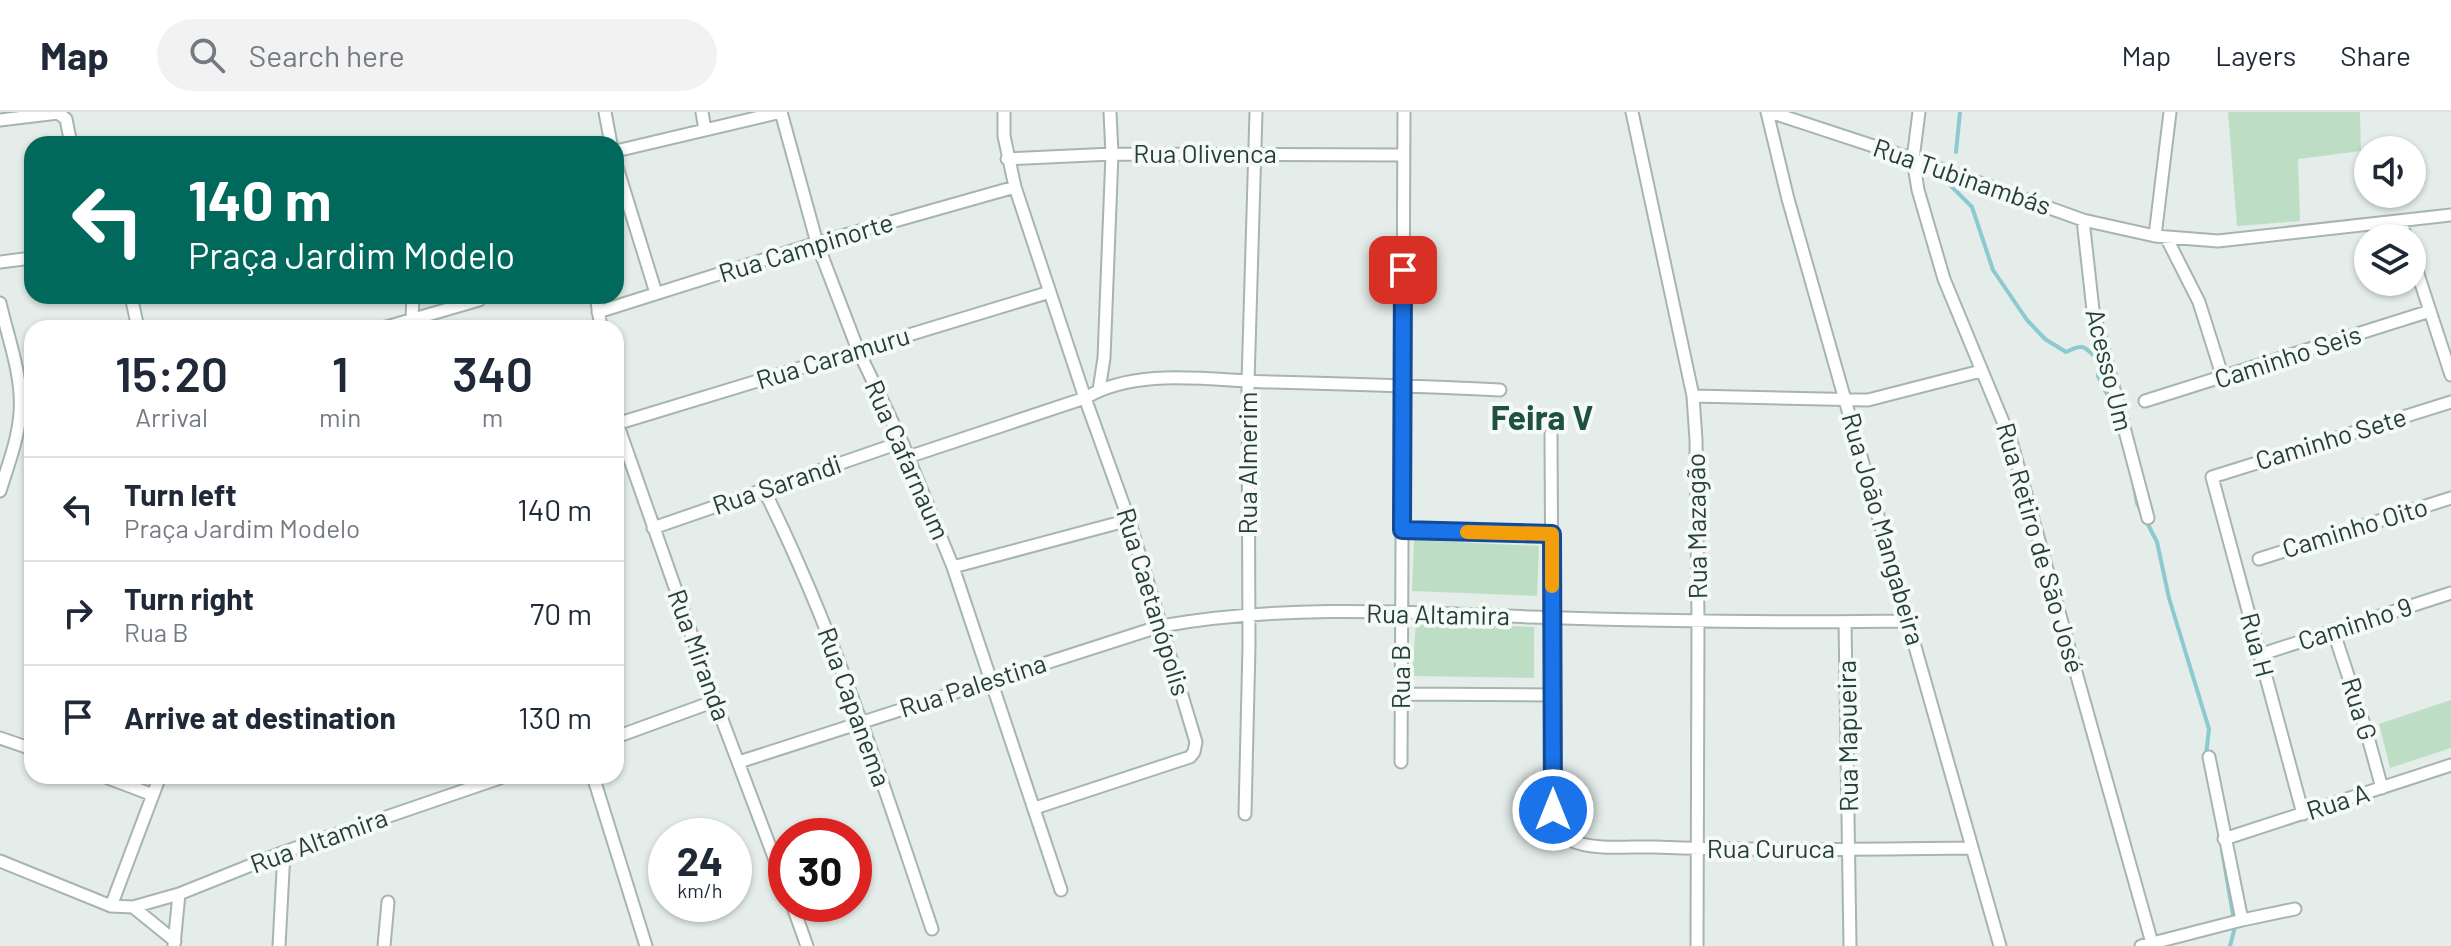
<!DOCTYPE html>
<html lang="en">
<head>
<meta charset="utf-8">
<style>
	body { margin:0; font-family:Barlow,sans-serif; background:#f2f2f3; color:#1f2937; height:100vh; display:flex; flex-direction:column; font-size:30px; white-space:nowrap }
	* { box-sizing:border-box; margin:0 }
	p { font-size:26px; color:#747a83 }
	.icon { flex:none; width:44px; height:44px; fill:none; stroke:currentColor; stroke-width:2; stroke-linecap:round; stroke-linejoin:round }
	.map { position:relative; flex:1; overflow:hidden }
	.details { position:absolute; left:24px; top:208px; width:600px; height:464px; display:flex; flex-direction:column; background:#fff; border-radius:24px; box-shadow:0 2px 6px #0004 }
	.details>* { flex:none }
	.guide { position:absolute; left:24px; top:24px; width:600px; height:168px; border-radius:24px; box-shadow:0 2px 6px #0004; background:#00695c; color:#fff; overflow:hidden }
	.fabs { position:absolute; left:2354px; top:24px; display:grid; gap:16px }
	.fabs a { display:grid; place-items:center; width:72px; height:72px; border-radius:50%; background:#fff; box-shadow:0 2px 6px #0004; font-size:40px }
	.speed { position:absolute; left:648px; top:706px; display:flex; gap:16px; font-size:40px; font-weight:700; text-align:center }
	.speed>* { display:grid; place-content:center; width:104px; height:104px; border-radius:50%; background:#fff; box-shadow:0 2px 6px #0004; line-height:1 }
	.speed small { font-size:20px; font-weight:400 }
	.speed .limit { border:12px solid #d22; background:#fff; color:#111 }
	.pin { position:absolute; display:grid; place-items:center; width:68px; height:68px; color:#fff; margin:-34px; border-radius:16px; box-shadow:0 4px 12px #0006 }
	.me { position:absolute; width:88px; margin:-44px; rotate:0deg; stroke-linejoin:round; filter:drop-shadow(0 0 6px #0008) }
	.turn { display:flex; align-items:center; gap:28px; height:168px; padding:0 32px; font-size:36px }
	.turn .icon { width:104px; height:104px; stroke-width:2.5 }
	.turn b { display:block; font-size:56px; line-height:68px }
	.eta { display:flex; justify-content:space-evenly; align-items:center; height:136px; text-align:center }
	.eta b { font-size:48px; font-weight:600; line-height:56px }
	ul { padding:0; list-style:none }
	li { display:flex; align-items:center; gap:24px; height:104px; padding:0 32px; border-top:2px solid #e0e1e3 }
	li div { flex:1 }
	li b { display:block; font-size:30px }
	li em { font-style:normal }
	header { display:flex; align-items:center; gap:48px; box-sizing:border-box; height:112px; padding:0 40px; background:#fff; border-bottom:2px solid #e0e1e3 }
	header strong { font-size:38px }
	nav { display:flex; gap:44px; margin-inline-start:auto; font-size:28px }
	.search { width:560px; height:72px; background:#f2f2f3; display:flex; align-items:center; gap:20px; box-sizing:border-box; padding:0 28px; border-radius:44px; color:#747a83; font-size:30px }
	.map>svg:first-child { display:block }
	.green { fill:#bddec5 }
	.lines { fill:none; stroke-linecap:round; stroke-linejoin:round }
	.stream { stroke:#8dc9d1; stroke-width:4 }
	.street-casing { stroke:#a6b5b0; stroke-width:15 }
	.street { stroke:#fff; stroke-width:11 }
	.route-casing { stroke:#114b97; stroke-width:20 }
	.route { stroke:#1a73e8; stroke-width:14 }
	.slow { stroke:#f59e0b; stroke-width:14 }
	.labels { text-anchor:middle; stroke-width:8; stroke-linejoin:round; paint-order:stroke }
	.street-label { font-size:26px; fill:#233f37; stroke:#f5faf7 }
	.district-label { font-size:34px; font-weight:bold; fill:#1f5143; stroke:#f5faf7 }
</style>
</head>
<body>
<header>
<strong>Map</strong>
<div class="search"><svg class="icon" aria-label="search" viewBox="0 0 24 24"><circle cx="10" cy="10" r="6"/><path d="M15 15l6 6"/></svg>Search here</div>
<nav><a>Map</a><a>Layers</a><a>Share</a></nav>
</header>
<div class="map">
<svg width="2451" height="834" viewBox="0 0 2451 834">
	<rect width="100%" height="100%" fill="#e4ede9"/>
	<path class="green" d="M2228,0H2360L2361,39L2298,47L2300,109L2237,114Z
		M1414,428L1539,434L1537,484L1412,479Z
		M1416,510L1534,515V566L1412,564Z
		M2451,588V636L2390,656L2379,612Z"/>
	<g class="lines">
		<path class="stream" d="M1956,40L1960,0
			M1950,73L1972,95L1993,158L2027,208L2045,227L2066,240C2084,231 2084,234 2098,248V264L2113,294
			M2133,369L2137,391L2157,430L2169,486L2209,617L2206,643
			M2222,738L2235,815L2230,834"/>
		<defs>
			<path id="street" d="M605,0L611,32
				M702,0L705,18
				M781,0L817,131L858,238L902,330L953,455L1061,778
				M1004,0V24L1015,75L1085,286L1129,408L1196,630L1194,640L1190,645L1035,696
				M1632,0L1693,284L1696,328L1698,509L1697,834
				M1767,0L1788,87L2000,834
				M1770,0L1913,47L2083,108L2155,124L2218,129L2451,103
				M1919,0L1913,47L1918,78L1944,167L2011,329L2152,831
				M0,8L58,1L66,7L71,32
				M616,39L781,0
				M1007,47L1112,42L1402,43
				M616,52L656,181
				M2083,108L2093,198L2148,406
				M2401,110L2406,126
				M2155,124L2170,0
				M2166,125L2199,190L2223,266
				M2412,144L2451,263
				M0,150L32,146
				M131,184L138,216
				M413,184L412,206L415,216
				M596,184L601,216
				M0,191C8,226 23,265 20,301C18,328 8,353 0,379
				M598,200L817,131L1015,75
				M383,216L479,188
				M1099,278L1104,246L1112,42L1110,0
				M1693,284L1868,288L1981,259
				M2145,289L2430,199
				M616,308L715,589L786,777
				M616,312L1050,180
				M1551,322L1553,698C1555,710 1557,723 1570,728C1593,739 1629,734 1654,735C1760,739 1866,737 1972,736
				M908,345L1085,286C1138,254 1213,269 1272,270C1348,272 1424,274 1500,278
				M764,378C834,518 882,669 932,817
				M653,416L902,330
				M1402,418L1552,422
				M2259,447L2451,386
				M953,455L1129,408
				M1845,510L1850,834
				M2333,518L2366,618L2382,676
				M2259,543L2451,481
				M1402,582L1552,583
				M616,625L715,589
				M0,626L32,637
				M2209,645L2242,808L2295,797
				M739,650L1161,514C1281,492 1410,500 1531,505C1657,509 1783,511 1908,509
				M1401,650L1404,0
				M103,664L153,683
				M593,664L646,834
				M1245,702L1249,534L1248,270L1256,0
				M2303,702L2212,365L2451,290
				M2224,727L2451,653
				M0,749L111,794L133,795L179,782L284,740L506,664
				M792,792L807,834
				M111,794L160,664
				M133,795L175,829
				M174,833L179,782
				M279,834L284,740
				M384,834L388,790
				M2141,834L2242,808"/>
		</defs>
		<use href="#street" class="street-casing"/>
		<use href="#street" class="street"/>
	</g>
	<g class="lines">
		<defs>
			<path id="route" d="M1403,158L1402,418L1552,422L1553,698"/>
		</defs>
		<use href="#route" class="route-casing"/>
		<use href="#route" class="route"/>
		<path class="slow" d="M1467,420L1552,422V474"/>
	</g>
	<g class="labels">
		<g class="street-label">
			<text x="1205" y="51">Rua Olivenca</text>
			<text transform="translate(1962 65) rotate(19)" y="9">Rua Tubinambás</text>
			<text transform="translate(806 136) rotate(-17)" y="9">Rua Campinorte</text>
			<text transform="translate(2288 245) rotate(-18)" y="9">Caminho Seis</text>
			<text transform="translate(833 246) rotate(-17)" y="9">Rua Caramuru</text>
			<text transform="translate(2109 258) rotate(76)" y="9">Acesso Um</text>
			<text transform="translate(2331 327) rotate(-17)" y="9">Caminho Sete</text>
			<text transform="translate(907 348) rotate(66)" y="9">Rua Cafarnaum</text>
			<text transform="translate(1248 351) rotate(-90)" y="9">Rua Almerim</text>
			<text transform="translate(777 373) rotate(-19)" y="9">Rua Sarandi</text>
			<text transform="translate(1697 414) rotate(-91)" y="9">Rua Mazagão</text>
			<text transform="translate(2355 416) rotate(-17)" y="9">Caminho Oito</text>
			<text transform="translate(1883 417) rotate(74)" y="9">Rua João Mangabeira</text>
			<text transform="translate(2040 436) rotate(74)" y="9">Rua Retiro de São José</text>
			<text transform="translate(1153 490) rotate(73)" y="9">Rua Caetanópolis</text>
			<text transform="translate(1438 503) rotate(1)" y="9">Rua Altamira</text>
			<text transform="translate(2355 512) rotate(-18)" y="9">Caminho 9</text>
			<text transform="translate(2257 533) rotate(75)" y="9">Rua H</text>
			<text transform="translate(699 543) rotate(70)" y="9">Rua Miranda</text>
			<text transform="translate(1401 565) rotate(-90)" y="9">Rua B</text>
			<text transform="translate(973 574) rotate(-18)" y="9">Rua Palestina</text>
			<text transform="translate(854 595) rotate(70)" y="9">Rua Capanema</text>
			<text transform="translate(2359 597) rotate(73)" y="9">Rua G</text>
			<text transform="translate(1848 624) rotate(-91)" y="9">Rua Mapueira</text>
			<text transform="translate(2338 690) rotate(-18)" y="9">Rua A</text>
			<text transform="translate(319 729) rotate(-20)" y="9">Rua Altamira</text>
			<text x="1771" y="746">Rua Curuca</text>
		</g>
		<g class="district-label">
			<text x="1542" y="318">Feira V</text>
		</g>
	</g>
</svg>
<div class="fabs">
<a><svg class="icon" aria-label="sound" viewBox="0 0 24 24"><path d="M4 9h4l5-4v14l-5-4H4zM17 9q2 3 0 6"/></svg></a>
<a><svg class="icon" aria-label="layers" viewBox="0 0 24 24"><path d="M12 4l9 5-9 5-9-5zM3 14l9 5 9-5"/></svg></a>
</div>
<div class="speed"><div>24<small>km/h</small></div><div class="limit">30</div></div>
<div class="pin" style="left:1403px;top:158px;background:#d93025"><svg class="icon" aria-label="arrive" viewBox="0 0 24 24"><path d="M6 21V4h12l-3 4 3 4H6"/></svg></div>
<svg class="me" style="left:1553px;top:698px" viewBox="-20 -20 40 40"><circle r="17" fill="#1a73e8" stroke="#fff" stroke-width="3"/><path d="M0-11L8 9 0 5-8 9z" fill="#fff"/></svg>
<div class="guide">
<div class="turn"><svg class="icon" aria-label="left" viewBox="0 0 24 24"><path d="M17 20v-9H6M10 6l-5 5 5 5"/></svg><div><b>140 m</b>Praça Jardim Modelo</div></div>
</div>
<section class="details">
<div class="eta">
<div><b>15:20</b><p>Arrival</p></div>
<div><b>1</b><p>min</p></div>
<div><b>340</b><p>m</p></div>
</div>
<ul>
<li><svg class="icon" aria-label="left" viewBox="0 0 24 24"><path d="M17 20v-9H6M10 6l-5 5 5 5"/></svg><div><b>Turn left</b><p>Praça Jardim Modelo</p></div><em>140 m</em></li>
<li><svg class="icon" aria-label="right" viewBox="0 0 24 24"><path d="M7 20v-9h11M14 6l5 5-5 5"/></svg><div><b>Turn right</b><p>Rua B</p></div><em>70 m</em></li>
<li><svg class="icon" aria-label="arrive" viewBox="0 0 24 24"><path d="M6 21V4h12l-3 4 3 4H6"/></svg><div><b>Arrive at destination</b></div><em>130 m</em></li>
</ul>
</section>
</div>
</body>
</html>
